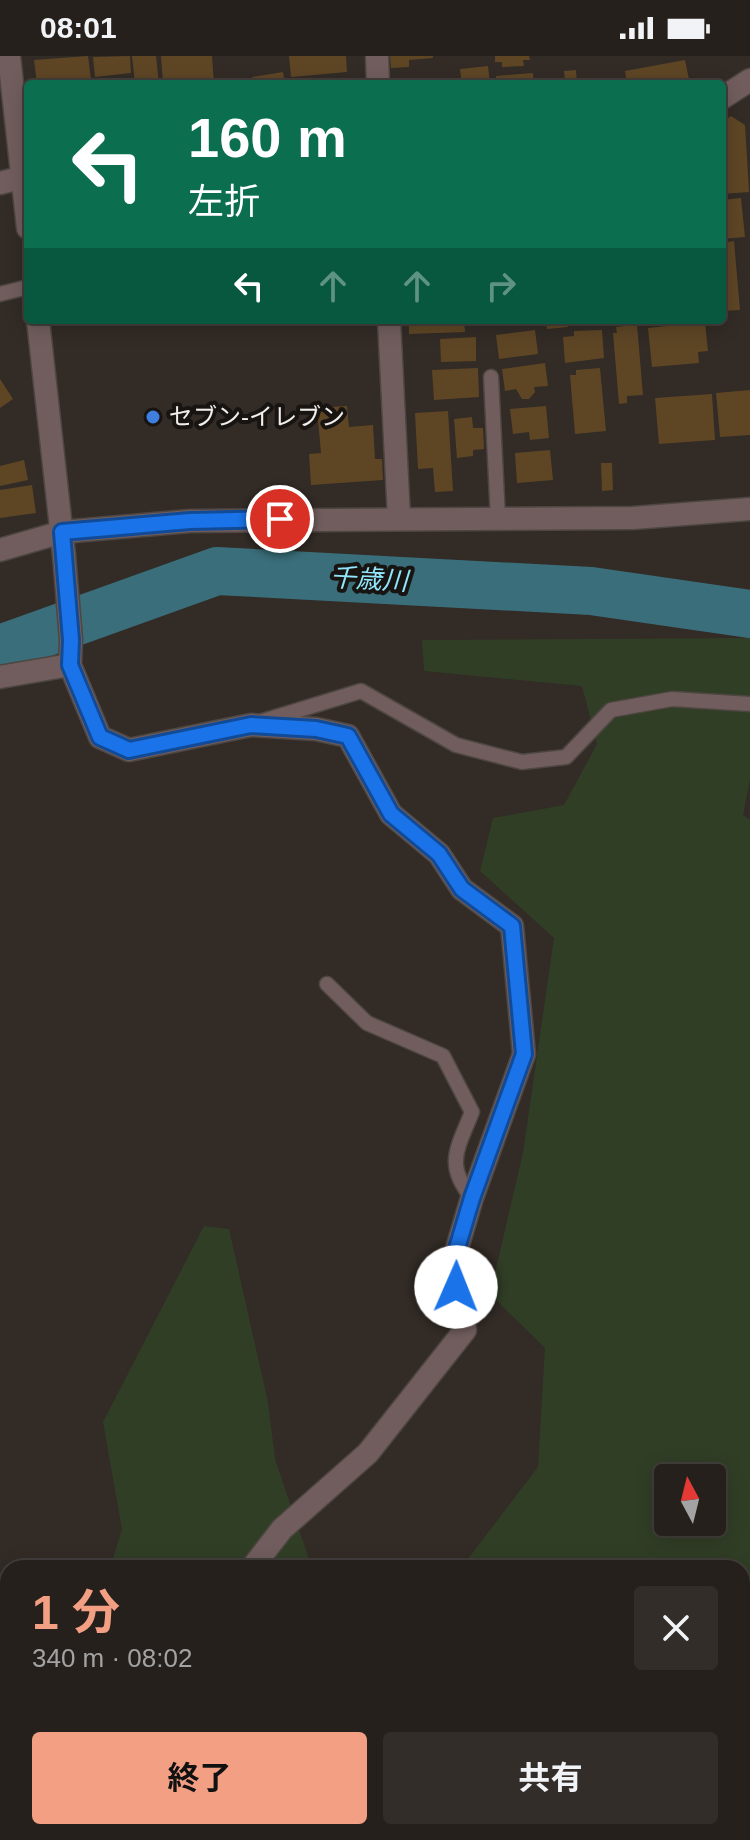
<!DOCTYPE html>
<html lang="ja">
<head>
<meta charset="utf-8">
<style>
	body { margin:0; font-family:Arial,"Noto Sans JP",sans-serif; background:#322d29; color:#f1f3f6; height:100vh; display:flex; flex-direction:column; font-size:30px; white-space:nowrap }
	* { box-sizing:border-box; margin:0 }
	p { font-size:26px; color:#a4a3a3 }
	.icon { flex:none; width:44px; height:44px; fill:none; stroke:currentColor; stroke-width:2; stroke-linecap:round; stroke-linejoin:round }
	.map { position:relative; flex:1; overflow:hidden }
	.side { position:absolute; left:0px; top:1504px; width:750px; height:280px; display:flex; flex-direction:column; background:#26201c; border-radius:24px 24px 0 0; box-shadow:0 4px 20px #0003,0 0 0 2px #423e3b }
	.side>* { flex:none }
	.hud { position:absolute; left:24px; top:24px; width:702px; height:244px; border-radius:8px; box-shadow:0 4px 20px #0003,0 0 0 2px #423e3b; background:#0b6e4f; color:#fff; overflow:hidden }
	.needle { width:52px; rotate:353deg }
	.buttons { position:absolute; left:654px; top:1408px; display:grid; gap:16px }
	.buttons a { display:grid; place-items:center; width:72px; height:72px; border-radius:8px; background:#26201c; box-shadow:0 4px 20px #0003,0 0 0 2px #423e3b; font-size:40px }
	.pin { position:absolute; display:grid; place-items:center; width:68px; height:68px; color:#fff; margin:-34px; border:4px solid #fff; border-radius:50%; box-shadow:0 2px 8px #0007 }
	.me { position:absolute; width:88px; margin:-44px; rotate:1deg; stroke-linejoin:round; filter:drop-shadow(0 0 6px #0008) }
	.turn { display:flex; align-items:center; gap:28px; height:168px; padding:0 32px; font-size:36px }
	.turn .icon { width:104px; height:104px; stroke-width:2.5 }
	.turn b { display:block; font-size:56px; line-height:68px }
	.lanes { display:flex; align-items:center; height:76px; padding:0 32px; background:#0003; justify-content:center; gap:40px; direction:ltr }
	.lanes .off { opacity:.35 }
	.round { display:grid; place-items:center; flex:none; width:84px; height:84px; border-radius:8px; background:#322d29 }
	.overview { display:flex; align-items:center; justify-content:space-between; height:136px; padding:0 32px }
	h1 { font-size:48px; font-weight:700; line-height:60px; color:#f39f84 }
	.action { display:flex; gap:16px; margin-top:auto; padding:16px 32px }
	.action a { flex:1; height:92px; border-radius:8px; background:#f39f84; color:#111; font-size:32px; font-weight:700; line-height:92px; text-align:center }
	.action a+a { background:#322d29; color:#f1f3f6 }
	.status { display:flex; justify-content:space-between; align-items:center; height:56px; padding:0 40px; background:#26201c; direction:ltr }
	.status svg { height:22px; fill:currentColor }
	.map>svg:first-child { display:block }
	.green { fill:#313e26; fill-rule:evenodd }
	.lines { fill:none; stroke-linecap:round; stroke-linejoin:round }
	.river { stroke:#3a6e7a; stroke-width:48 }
	.building { fill:#5e4625 }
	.service-casing { stroke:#4d4641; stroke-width:17 }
	.minor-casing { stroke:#4d4641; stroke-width:25 }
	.tertiary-casing { stroke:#4d4641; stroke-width:25 }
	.service { stroke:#715d5d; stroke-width:14 }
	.minor { stroke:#715d5d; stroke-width:22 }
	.tertiary { stroke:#715d5d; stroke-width:22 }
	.route-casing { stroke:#114b97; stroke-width:20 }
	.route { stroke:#1a73e8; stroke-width:14 }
	.shop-dot { fill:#3f7fe0; stroke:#171412; stroke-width:3 }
	.labels { text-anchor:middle; stroke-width:8; stroke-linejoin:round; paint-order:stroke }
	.poi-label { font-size:24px; fill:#f2eeea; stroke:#171412; text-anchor:start }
	.water-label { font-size:26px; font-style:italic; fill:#90e7fc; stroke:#171412 }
</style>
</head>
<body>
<div class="status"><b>08:01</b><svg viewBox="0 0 49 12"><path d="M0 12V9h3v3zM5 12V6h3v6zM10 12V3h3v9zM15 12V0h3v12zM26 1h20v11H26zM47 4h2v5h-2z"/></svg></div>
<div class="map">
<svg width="750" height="1784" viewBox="0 0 750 1784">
	<rect width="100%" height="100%" fill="#322b26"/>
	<path class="green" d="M750,582V723L743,759L750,764V1784H76L77,1776H742V1512H461L538,1411L545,1292L490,1238L523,1097L554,882L480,815L493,762L564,749L597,688L582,630L424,615L422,584ZM668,1422H712V1466H668Z
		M204,1170L229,1173L268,1346L275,1403L312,1512H110L122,1473L103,1366Z"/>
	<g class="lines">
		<path class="river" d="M0,593L217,515L591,535L750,558"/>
	</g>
	<path class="building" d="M88,0L91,23L82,24L83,28H37L34,4Z
		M130,0L131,17L95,21L93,1Z
		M132,0H156L159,28H135Z
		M161,0H212L214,28H163Z
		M289,0H346L347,16L291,21Z
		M390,0H433V2L409,4V11L391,12Z
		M495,0H529L530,4H523L524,10L502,11V6H495Z
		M685,4L690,28H627L625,15Z
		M488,10L490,28H462L460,13Z
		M576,14L577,28H545L565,24L564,15Z
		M283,16L285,28H254L252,21Z
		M533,17L534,28H496V20Z
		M731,60L745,69L749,136L722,138V66Z
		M741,142L745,181L722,183V144Z
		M734,185L740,254L722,255V187Z
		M409,264H464L465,276L409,278Z
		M546,264H567L568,271L547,273Z
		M705,266L708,295L698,296L699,307L652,311L648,272Z
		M637,269L643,339L627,340V347L619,348L613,277H617L616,271Z
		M535,274L538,298L499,303L496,279Z
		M602,274L604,302L565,307L563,281L574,280V275Z
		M476,281V305L441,306L440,283Z
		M545,307L548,330L534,331L535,336L529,343H522L516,333L505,335L502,313Z
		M478,312L479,341L434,344L432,314Z
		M600,312L606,375L575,378L570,319H576V314Z
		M0,323L13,343L0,352Z
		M750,334V379L720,381L716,337Z
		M712,338L715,384L659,388L655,342Z
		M347,350L349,371L373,369L375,403H382L383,424L311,429L309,398L321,397L317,352Z
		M546,350L549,382L530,384L529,376L513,378L510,353Z
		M448,355L453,435L435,436L433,412L418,413L415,357Z
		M472,361L473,372H483L484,393L473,394V400L457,402L454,363Z
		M550,394L553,424L517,427L515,397Z
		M24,404L28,424L0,430V410Z
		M601,407H612L613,434L602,435Z
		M32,429L36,457L0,462V434Z"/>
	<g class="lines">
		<defs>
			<path id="service" d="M0,238L28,231
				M491,321L498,463
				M263,665L361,635L456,689L522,706L566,701L611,654L672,643L750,648
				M327,928L367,967L443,1000L472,1056C458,1092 444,1108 472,1142"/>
			<path id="minor" d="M377,0L378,28
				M722,42L750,24
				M0,127L28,120
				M389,264L399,462
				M64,499L71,584L70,609L100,681L129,694L251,669L316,673L348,680L391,758L439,798L462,833L512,870L524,998L472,1142L452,1209L465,1274L368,1397L282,1473L252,1512
				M0,621L70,609"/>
			<path id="tertiary" d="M9,0L28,172
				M38,264L64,499
				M0,494L62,476L190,465L633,462L750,453"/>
		</defs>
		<use href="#service" class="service-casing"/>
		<use href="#minor" class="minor-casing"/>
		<use href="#tertiary" class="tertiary-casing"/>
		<use href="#service" class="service"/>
		<use href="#minor" class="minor"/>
		<use href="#tertiary" class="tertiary"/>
	</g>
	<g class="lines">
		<defs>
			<path id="route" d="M280,463L190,465L62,476L71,584L70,609L100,681L129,694L251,669L316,673L348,680L391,758L439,798L462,833L512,870L524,998L472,1142L452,1209L456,1231"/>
		</defs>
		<use href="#route" class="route-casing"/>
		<use href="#route" class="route"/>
	</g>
	<circle class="shop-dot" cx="153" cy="361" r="8"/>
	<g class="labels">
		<g class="poi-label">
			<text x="169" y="369">セブン-イレブン</text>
		</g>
		<g class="water-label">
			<text transform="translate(369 523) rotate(3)" y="9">千歳川</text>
		</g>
	</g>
</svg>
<div class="buttons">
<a><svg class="needle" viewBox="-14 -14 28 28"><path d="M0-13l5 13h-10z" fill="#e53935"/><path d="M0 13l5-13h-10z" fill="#a4a3a3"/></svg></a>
</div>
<div class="pin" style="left:280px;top:463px;background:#d93025"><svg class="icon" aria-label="arrive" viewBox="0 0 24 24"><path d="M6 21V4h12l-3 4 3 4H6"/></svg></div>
<svg class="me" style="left:456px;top:1231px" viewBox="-20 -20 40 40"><circle r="19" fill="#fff"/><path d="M0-13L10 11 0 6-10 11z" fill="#1a73e8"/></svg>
<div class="hud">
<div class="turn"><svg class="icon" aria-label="left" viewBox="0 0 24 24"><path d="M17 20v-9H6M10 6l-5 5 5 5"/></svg><div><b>160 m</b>左折</div></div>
<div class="lanes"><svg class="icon" aria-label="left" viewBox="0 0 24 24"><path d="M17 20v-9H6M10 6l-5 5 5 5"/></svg><svg class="icon off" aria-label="ahead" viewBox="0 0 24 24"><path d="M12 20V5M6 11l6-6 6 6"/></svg><svg class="icon off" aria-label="ahead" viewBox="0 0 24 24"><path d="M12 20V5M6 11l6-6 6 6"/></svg><svg class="icon off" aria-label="right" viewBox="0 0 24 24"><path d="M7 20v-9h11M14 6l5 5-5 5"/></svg></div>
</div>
<section class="side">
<div class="overview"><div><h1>1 分</h1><p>340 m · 08:02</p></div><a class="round"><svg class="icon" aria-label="close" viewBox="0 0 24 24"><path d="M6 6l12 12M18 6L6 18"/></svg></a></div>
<div class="action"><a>終了</a><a>共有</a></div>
</section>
</div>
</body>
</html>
